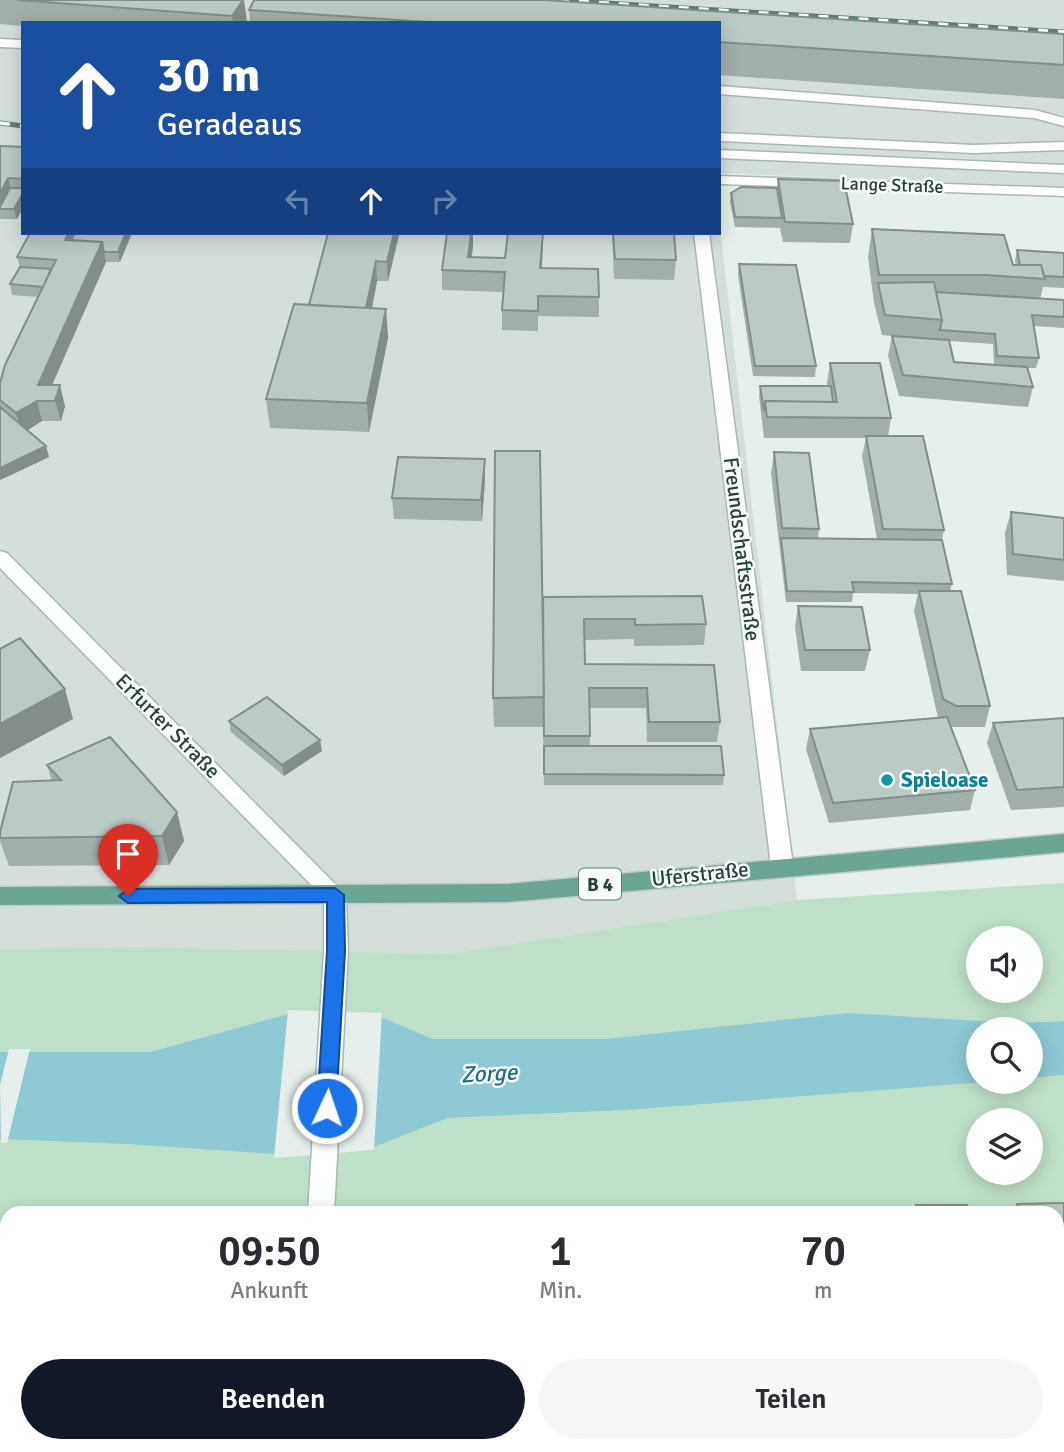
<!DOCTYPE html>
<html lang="de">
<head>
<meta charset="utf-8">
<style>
	body { margin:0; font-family:Signika,sans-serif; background:#f7f7f7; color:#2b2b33; height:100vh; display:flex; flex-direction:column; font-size:26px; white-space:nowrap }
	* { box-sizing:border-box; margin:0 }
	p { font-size:23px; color:#7c7c81 }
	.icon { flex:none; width:38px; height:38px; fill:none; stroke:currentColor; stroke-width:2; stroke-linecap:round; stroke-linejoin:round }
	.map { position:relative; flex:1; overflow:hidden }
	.details { position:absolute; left:0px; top:1206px; width:1064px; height:247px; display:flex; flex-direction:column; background:#fff; border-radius:21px 21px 0 0; box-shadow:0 4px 18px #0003 }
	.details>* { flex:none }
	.top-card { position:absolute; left:21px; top:21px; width:700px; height:214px; border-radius:0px; box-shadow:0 4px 18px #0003; background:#1a4fa0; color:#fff; overflow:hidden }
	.tools { position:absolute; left:966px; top:926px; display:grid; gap:14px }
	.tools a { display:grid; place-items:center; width:77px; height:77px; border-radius:50%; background:#fff; box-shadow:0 4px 18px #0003; font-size:35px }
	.pin { position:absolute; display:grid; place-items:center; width:60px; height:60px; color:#fff; margin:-72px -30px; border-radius:50% 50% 50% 0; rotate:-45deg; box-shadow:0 0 7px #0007 }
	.pin .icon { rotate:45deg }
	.me { position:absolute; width:77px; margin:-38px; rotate:3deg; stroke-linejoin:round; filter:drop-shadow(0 0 5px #0008) }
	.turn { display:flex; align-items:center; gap:24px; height:147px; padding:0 21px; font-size:32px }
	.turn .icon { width:91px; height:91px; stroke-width:2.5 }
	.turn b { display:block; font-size:49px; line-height:60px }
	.lanes { display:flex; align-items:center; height:66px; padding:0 21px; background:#0003; justify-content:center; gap:35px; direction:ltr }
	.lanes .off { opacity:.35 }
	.eta { display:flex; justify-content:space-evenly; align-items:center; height:119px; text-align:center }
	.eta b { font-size:42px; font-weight:600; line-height:49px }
	.cta { display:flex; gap:14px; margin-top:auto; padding:14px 21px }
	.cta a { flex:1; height:80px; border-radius:42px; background:#111827; color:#fff; font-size:28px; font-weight:600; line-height:80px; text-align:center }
	.cta a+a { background:#f7f7f7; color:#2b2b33 }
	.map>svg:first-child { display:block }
	.built { fill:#d4dfda }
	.green { fill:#bfe0c8; fill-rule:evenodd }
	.water { fill:#8ec9d4 }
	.pier { fill:#e6efeb }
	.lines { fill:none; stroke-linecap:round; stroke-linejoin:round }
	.lane-casing { stroke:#a8b8b2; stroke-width:3 }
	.street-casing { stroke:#a8b8b2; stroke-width:3 }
	.primary-casing { stroke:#c2cac8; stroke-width:3 }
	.lane { fill:#fff; fill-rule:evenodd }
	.street { fill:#fff; fill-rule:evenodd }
	.primary { fill:#6aa596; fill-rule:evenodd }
	.rail-casing { stroke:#5f7d75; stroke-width:5 }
	.rail { stroke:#f7fbf9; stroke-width:3.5; stroke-dasharray:10; stroke-linecap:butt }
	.wall { fill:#a1aea9; fill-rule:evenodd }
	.shaded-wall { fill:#838d89 }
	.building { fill:#bbcac4; stroke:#838d89; stroke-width:2 }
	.route { fill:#1a73e8; stroke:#114b97; stroke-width:2 }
	.culture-dot { fill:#0f9aa8; stroke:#f7fbf9; stroke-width:2.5 }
	.labels { text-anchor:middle; stroke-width:5; stroke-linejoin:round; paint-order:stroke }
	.far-street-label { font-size:18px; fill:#24423a; stroke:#f7fbf9 }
	.shield { fill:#f7fbf9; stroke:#637a73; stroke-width:2 }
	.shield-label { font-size:19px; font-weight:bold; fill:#24423a }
	.street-label { font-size:21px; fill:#24423a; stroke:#f7fbf9 }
	.culture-label { font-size:21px; font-weight:bold; fill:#0d838f; stroke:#f7fbf9; text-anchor:start }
	.water-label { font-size:23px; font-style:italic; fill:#1c6f80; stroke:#f7fbf9 }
</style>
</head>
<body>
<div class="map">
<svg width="1064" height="1452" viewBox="0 0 1064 1452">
	<rect width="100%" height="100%" fill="#e6efeb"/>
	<path class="built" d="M0,0H1064V187L719,173V23H23V233H719V218L797,900L448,954L140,947L0,949Z
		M1057,1218H1064V1452H370V1446H1057Z"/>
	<path class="green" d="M1064,883V1021L606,1039H433L381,1017L288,1014L150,1052H0V949L140,947L448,954L797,900ZM978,938H1031V990H978Z
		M1064,1075V1218L1057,1213H7V1231H0V1139L374,1147L448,1118L628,1110L987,1082H1031V1078ZM978,1120H1031V1172H978Z"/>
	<path class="water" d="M848,1013L1013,1023L1064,1021V1075L1031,1078V1029H978V1082H987L628,1110L448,1118L374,1147L274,1154L129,1144L0,1139V1052H150L288,1014L381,1017L433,1039H606Z"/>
	<path class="pier" d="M288,1010L382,1013L374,1150L274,1158Z
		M9,1049H30L7,1143H1L0,1085Z"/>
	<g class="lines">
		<defs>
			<path id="lane" d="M0,39L23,40V48L0,47Z
				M719,86L1035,110L1064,118V126L1034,118L719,94Z
				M719,133L974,145L1064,142V150L974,153L719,141Z
				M719,150L1064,165V173L719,158Z"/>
			<path id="street" d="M719,176L1064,188V196L719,184Z
				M694,233H709L793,866L790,872L782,875L774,872L771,866Z
				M0,551L7,553L346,895L348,951L334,1213H308L324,951V898L0,568Z
				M287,1446H317L316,1452H286Z"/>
			<path id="primary" d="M1064,834V852L508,902L0,905V887L508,884Z"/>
		</defs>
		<use href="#lane" class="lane-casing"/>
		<use href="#street" class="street-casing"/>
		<use href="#primary" class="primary-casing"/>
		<use href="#lane" class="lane"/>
		<use href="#street" class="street"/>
		<use href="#primary" class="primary"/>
		<defs>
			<path id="rail" d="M559,0L1064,32
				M0,123L23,126"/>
		</defs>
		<use href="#rail" class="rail-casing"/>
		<use href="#rail" class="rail"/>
	</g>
	<path class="wall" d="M0,0H244L247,23H23V26L0,24Z
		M254,0H544L1064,34V99L719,75V23H250L249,10Z
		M0,146L23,147V208L17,219H0Z
		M778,179L853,224L850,243L783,242L780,228L735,227L730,203L731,193L777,188Z
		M872,229L1013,265H1016L1015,261L1017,250L1064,253V288L1043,287L1040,299L1064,301V328L1034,326L1039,358L1036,368H1028L1033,387L1028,407L899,396L888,356L892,336L882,335L874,303L868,257ZM949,341L993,344L994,364L954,362Z
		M30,233H132L120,262H106L52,385L65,406L61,421H42L27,430L46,446L49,457L0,480V383L38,297L12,295L10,284L20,267L17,257Z
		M447,233H473V246L471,258H505L543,233L542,268L599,297V317L538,316V331L502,330V310L503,292L442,290V270Z
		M612,233H674L676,260L674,280L614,279Z
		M399,235L388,281H377L372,309H386L388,338L369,432L270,428L266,399L309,305Z
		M739,264L816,366L815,377L753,376L738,275Z
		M830,363L891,418L888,436L944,530L942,540L952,584L950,591L990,706L985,727H951L975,790L970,810L829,823L806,749L810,729L938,718L914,611L918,594L853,593L852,602H786L771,473L774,452L819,529L818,539H877L862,456L866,438H764L759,396L760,386H827V383Z
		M485,459V480L482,521L394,519L392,498Z
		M1011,512L1064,518V581L1007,575L1005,533Z
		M543,597L706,624L704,645L634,646V639L585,640V664L714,665L720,722L717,742H647L646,708H589L590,746L724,775L723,785H544L543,727H494L493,698Z
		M798,606L870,650L865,671H801L795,627Z
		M1064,718V807L1011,810L987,743L993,723Z
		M229,721L322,751L284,776L231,732Z
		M47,765L177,812L184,841L169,865L9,866L0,841V832L52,781Z
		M1064,1203V1249H1057V1213H1013L1017,1204Z
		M377,1446H740L738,1452H377Z
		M948,1446H1038L1036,1452H946Z"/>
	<path class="shaded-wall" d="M243,0H244L247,23H233L232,16Z
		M8,178L13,198L0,209V193Z
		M23,193V208L17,219L14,209Z
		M68,233H82L74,250L65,240Z
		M126,233H132L120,262L118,252Z
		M394,233H399V235L388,281L387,262Z
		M471,233H473V246L470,271L468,257Z
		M543,233V248L540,288V268Z
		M102,242L106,262L45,401L38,385Z
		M376,261L377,281L366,337L364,317Z
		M386,309L388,338L369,432L367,403Z
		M60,385L65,406L61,421L55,401Z
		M37,401L42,421L22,434L16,413Z
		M46,446L49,457L0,480V468Z
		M485,459V480L482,521L481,500Z
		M65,689L73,719L0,758V724Z
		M320,740L322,751L284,776L282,765Z
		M177,812L184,841L169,865L162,836Z"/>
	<path class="building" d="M18,0H243L232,16Z
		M254,0H544L1064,34V65L719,42V23H443L249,10Z
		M0,146L23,147V179L8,178L0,193Z
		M778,179L844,181L853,224L785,222Z
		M741,187L777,188L782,218L735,217L731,193Z
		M10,188H23V193L14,209H0V207Z
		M872,229L1004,235L1013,265H1041L1045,279L986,275H879Z
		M30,233H68L65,240L102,242L38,385H60L55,401H37L16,413L0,400V383L5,365L56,260L17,257Z
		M75,233H126L118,252H104L102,242L71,240Z
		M328,233H394L387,262L376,261L366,308L309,305Z
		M447,233H471L468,257L505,258L508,233H543L540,268L598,269L599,297L538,296V311L502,310L505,272L442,270Z
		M613,233H674L676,260L615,259Z
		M1017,250L1064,253V277L1044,276L1041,265H1020Z
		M739,264L796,265L816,366H755Z
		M20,267L51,269L43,287L10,284Z
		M934,282L942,320L885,315L878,283Z
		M936,292L1064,300V317L1032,315L1039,358L997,356L995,334L940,330L942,320Z
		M294,304L386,309L367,403L266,399Z
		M892,336L949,340L954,362L1027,367L1033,387L903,375Z
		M830,363H880L891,418L767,417L765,401L837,402Z
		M760,386H831L833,402L765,401L764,411Z
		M0,407L46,446L0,468Z
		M866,436H923L944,530L883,529Z
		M495,451H540L544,697L493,698Z
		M774,452L809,453L819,529L782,528Z
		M398,457L485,459L481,500L392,498Z
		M1011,512L1064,518V560L1013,554Z
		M781,538L942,540L952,584L852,582L854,592L787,591Z
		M919,591H961L990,706H956L943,699Z
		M702,596L706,624L635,625V619H584L585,664L714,665L720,722H649L647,688H589L590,736H544L543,597Z
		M798,606L862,607L870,650H805Z
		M20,638L65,689L0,724V649Z
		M267,697L320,740L282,765L229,721Z
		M947,717L975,790L833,803L810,729Z
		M1064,718V787L1017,790L993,723Z
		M110,737L177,812L162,836L0,838V832L13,782L61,780L47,765Z
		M544,746H721L724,775L544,774Z
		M1064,1203V1240H1057V1213H1019L1017,1204Z
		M916,1205H967L968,1213H918Z
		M377,1446H705L494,1452H377Z
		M773,1446H927L925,1452H771Z
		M952,1446H1038L1036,1452H951Z"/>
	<path class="route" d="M335,888L344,895L345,951L336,1108L334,1114L327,1117L320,1114L317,1108L327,951V902L128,903L119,896L128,889Z"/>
	<circle class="culture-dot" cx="887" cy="780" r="7"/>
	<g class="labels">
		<g class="far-street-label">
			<text transform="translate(892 185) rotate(2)" y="6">Lange Straße</text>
		</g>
		<rect class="shield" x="579" y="868.5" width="42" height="31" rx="5"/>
		<g class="shield-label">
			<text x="600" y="891">B 4</text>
		</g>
		<g class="street-label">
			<text transform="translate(742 549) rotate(83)" y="7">Freundschaftsstraße</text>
			<text transform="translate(168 726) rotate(45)" y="7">Erfurter Straße</text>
			<text transform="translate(700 874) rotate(-6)" y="7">Uferstraße</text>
		</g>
		<g class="culture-label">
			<text x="901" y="787">Spieloase</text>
		</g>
		<g class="water-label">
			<text transform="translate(489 1073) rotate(-3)" y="8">Zorge</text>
		</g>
	</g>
</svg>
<div class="tools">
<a><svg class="icon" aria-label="sound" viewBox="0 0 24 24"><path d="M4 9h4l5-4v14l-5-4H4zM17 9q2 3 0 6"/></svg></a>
<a><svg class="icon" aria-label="search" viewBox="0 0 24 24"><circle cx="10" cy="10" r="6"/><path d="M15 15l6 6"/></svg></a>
<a><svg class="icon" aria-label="layers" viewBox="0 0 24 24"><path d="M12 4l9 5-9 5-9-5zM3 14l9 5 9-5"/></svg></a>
</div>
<div class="pin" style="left:128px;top:896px;background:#d93025"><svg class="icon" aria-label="arrive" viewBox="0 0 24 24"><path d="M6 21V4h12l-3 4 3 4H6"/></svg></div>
<svg class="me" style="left:327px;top:1108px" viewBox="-20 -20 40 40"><circle r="17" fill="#1a73e8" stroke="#fff" stroke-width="3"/><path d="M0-11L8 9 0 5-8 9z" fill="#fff"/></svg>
<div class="top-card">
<div class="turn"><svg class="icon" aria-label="ahead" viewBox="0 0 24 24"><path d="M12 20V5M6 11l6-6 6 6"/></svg><div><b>30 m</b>Geradeaus</div></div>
<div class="lanes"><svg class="icon off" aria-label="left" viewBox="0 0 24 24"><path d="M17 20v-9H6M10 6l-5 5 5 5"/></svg><svg class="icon" aria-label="ahead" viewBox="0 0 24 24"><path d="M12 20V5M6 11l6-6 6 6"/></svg><svg class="icon off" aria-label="right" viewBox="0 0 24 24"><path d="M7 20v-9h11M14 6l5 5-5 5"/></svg></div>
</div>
<section class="details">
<div class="eta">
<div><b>09:50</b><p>Ankunft</p></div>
<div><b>1</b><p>Min.</p></div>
<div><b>70</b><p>m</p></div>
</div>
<div class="cta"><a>Beenden</a><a>Teilen</a></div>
</section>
</div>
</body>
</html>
